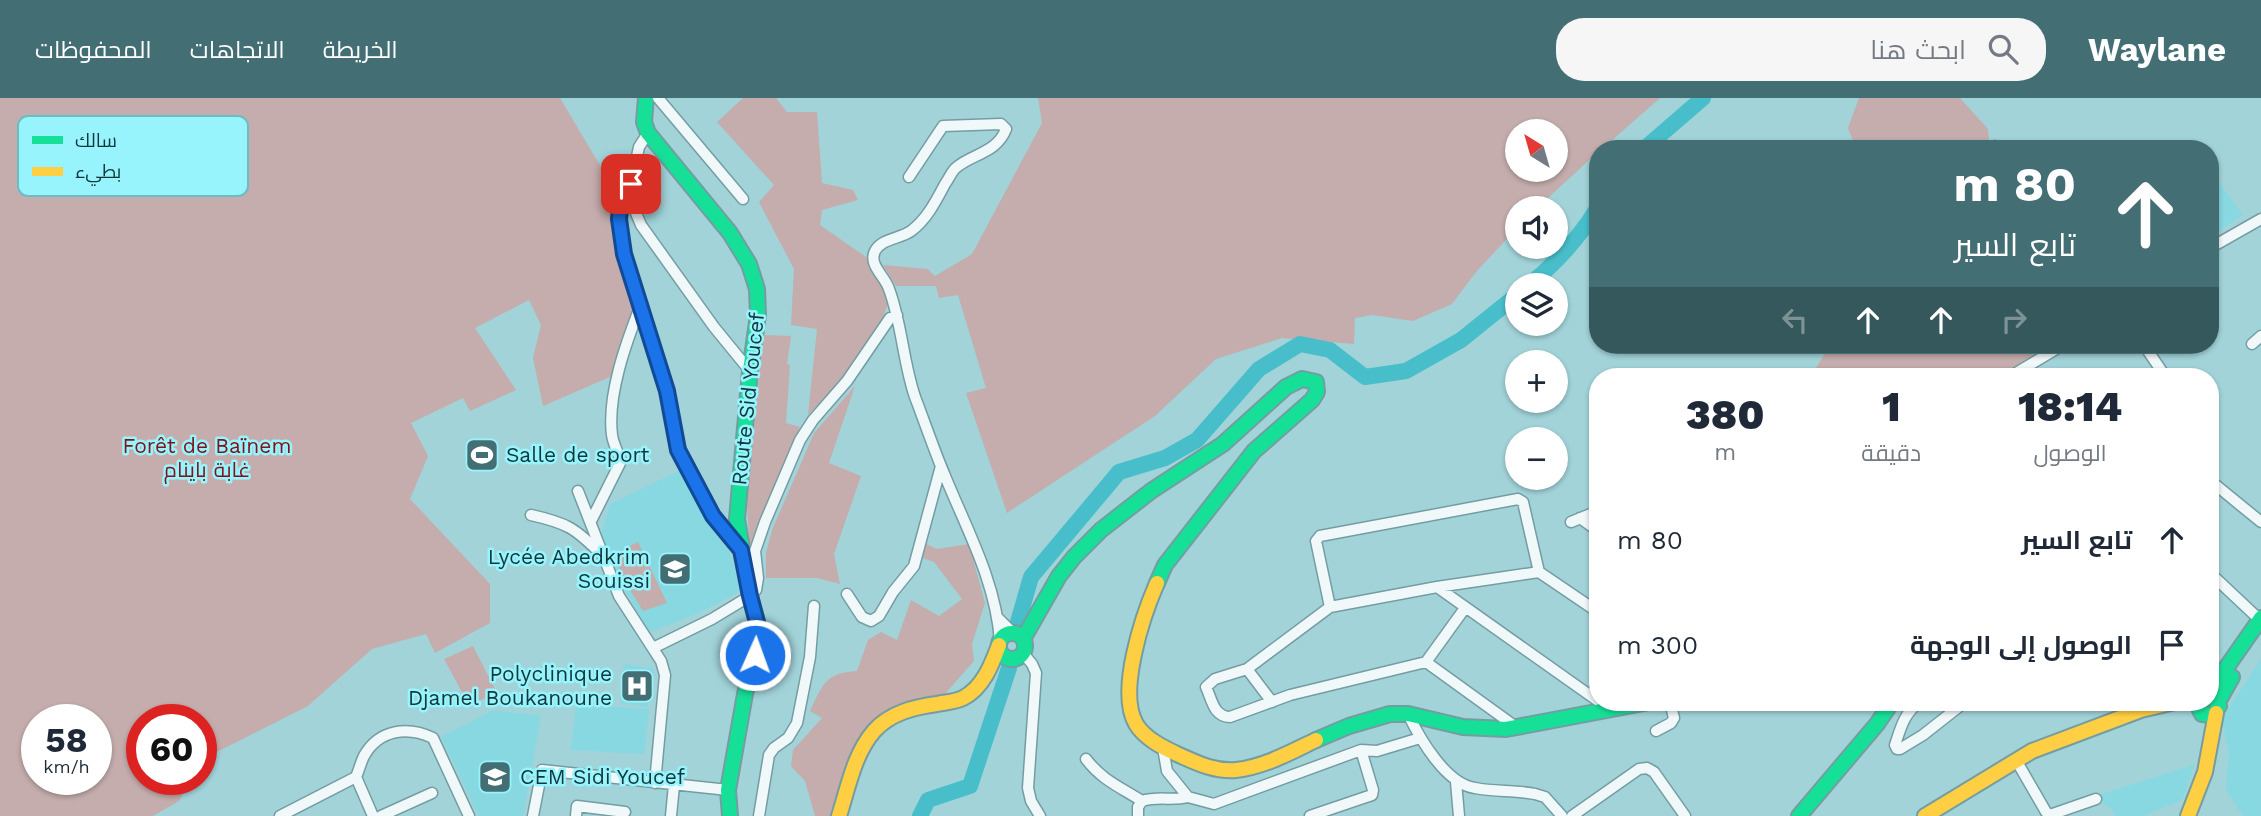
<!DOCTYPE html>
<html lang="ar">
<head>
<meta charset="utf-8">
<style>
	body { margin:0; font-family:"Work Sans",Cairo,sans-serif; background:#f6f6f7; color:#1f2937; direction:rtl; height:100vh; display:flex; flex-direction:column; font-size:26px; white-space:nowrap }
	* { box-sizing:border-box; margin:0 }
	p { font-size:23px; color:#747a83 }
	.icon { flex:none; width:38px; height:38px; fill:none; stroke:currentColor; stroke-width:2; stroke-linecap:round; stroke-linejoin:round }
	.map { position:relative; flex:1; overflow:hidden; direction:ltr }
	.details { position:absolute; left:1589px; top:270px; width:630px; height:343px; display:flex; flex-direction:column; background:#fff; border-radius:28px; box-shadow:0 2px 5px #0004; direction:rtl }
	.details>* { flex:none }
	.banner { position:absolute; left:1589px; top:42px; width:630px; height:214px; border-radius:28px; box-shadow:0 2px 5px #0004; direction:rtl; background:#436e73; color:#fff; overflow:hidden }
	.needle { width:46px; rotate:323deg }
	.fabs { position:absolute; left:1505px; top:21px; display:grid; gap:14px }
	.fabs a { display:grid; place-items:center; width:63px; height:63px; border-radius:50%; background:#fff; box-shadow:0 2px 5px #0004; font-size:35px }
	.speed { position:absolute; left:21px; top:606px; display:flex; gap:14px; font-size:35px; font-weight:700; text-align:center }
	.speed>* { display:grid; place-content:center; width:91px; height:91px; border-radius:50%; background:#fff; box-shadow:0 2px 5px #0004; line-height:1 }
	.speed small { font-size:18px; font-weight:400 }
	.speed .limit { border:10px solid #d22; background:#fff; color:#111 }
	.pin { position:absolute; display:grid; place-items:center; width:60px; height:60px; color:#fff; margin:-30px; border-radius:14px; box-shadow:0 4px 10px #0006 }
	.me { position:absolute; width:77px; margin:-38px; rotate:2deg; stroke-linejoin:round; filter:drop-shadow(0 0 5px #0008) }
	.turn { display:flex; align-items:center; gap:24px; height:147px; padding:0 28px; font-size:32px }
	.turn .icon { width:91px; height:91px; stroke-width:2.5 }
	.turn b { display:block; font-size:49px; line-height:60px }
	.lanes { display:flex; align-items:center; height:66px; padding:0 28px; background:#0003; justify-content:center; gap:35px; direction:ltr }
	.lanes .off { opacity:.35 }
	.eta { display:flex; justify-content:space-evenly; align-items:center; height:119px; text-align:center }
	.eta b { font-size:42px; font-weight:800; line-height:49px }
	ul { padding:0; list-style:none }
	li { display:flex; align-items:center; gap:21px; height:105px; padding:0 28px }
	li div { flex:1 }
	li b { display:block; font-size:26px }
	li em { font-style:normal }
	header { display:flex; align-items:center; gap:42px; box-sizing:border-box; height:98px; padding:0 35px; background:#436e73; color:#fff }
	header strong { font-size:33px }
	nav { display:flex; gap:38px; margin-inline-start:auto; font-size:24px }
	.search { width:490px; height:63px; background:#f6f6f7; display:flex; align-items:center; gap:18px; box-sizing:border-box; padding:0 24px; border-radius:28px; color:#747a83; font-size:26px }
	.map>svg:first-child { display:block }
	.built { fill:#88d8e1 }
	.green { fill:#c4adac; fill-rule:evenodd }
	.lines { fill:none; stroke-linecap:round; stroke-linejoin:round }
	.river { stroke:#47bec9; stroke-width:16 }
	.street-casing { stroke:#749da2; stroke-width:13 }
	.fast-casing { stroke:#749da2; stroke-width:18 }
	.slow-casing { stroke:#749da2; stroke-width:18 }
	.street { stroke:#f1f8f9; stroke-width:10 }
	.fast { stroke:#16e098; stroke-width:14 }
	.slow { stroke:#ffcf43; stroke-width:14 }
	.route-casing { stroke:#114b97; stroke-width:18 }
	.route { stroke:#1a73e8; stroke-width:12 }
	.labels { text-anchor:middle; stroke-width:5; stroke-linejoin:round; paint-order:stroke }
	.street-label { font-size:21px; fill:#10383c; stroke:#97f4fd }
	.park-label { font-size:21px; fill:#82121a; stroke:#97f4fd }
	.poi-label { font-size:21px; fill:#10383c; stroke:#97f4fd; text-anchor:start }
	.key { fill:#97f4fd; stroke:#6ebcc3; stroke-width:2 }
	.key-label { font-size:19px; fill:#10383c }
</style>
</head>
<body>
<header>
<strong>Waylane</strong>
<div class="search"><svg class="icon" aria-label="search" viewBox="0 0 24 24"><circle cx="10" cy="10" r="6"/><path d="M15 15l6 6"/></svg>ابحث هنا</div>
<nav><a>الخريطة</a><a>الاتجاهات</a><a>المحفوظات</a></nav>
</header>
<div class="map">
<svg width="2261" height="718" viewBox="0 0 2261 718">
	<rect width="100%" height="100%" fill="#a1d3d9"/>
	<path class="built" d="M2210,72L2243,117L2210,139Z
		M681,372L729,451L741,493L698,515L653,533L647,530L625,491L601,438L610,406Z
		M2261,561V718H2243L2226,692L2229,654L2222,621Z
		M625,566L654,571L648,609L621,605Z
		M576,607L649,611L644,656L571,652Z
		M494,612L541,618L523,718H479L441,639Z
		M2195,666L2182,702L2143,718H2115L2110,708L2106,709L2100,697Z"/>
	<path class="green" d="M0,0H560L617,96L612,117L619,160L636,208L621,244L612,278L543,308L533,260L541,227L529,202L475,230L516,292L470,313L463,300L411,325L428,358L410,401L490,486V525L435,555L426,536L372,551L308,608L203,661L201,664V621H142V681H192L179,703L153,718H0ZM37,621H96V681H37Z
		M743,0H776L787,14H817L822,85L853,92L858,102L822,112L820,127L876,166L891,199L884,216L888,218L845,278L808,317L817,231L791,227L794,171L759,104L774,87L717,24Z
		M1038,0H1660L1602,51H1598V54L1537,110H1517V130L1476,174L1452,206L1413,223L1372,217L1355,220L1354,246L1282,240L1216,261L1155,318L1007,415L966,295L986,290L958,197L939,200L936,188H896L883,167L928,171L935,178L972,156L1042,25ZM1517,33H1556V72H1517Z
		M1859,0H1960L1988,31L1990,51H1856L1848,30Z
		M763,237L791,238L787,266L790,267L786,325L800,329L750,457L747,407Z
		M1830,247H2055L2005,278H1806H1811Z
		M855,288L829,365L861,378L834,456L840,486L817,480H766V455L772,432L814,335Z
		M638,444L667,505L643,513L625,484L613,456Z
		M924,445L937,451L969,446L985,505L972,546L974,563L944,597L884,615L864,632L849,667L833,718H815L805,683L791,668L793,652L822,620L810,613C823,586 825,575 857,573L868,542L881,534L897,542L911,502L939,518L962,501L934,464L920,459Z
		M473,548L497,595L469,607L444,561Z"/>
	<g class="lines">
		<path class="river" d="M1644,51L1703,0
			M1529,187C1556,165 1580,139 1598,109
			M1018,524L1031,479L1119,374L1165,360L1197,342L1259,271L1300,246L1330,252L1365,279L1406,273L1461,242L1517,197
			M920,718L928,702L970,688L1009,570"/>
		<defs>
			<path id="street" d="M658,0L743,101
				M648,35L639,49L631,86L621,102L619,121L624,156L667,293L678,352L713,418L740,452
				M1995,48L1997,51
				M909,79L943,28L1001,26L1006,31C997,55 972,56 957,69C952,72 949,81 945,86C936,103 927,121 911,133C900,141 882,140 875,153C868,167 885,178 889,191C902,226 903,264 915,299C925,325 934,352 945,378C967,432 996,484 1000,543
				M631,86L636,115L641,127L714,229L750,273
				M2210,150L2261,121
				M2252,246L2261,238
				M2144,247L2165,278
				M2011,278L2063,247
				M2210,388H2217L2261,424
				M578,393L619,498L661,563L665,577L655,685
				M531,417C567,425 575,430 601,456
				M1580,420L1598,433
				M591,423L621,363C618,355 613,345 612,337C607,297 626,245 640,209
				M1571,424L1598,413
				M2210,475L2260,522
				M1437,489L1598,603
				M847,496L862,519L871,523L879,518L893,494L914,468L941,368
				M1330,509L1316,443L1320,438L1518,401L1523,404L1539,474L1598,514
				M998,520L1013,535
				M653,550L712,521L750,498L756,492L758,480L755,453L765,424L800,342L813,322L847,283L890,220L897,217
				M1023,555L1032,566L1036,575L1028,690L1031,703L1040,718
				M1426,564L1465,510
				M1247,571L1272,604
				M1591,598L1598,586
				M1919,604C1904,616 1901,629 1895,647L1897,651H1900L1923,637L1965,604
				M1408,616C1420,641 1446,686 1475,690C1495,694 1515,692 1535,696L1545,699L1562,718
				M1516,629L1426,564L1290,597L1230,619C1214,619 1212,602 1206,589L1215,581L1247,571L1330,509L1437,489L1539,474
				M1656,633L1671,625L1674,620L1670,604
				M1086,661C1102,682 1120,689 1142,703
				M2016,662L2046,714L2050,717L2096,701
				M356,679L373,718
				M1456,684L1459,718
				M1188,699L1214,706L1361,652L1377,653L1420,640
				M280,718L356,679C359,672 361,664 364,658C379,631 408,628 433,640L469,718
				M381,718L432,695
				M533,718L542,672L728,692
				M576,718L577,708L625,714
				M671,718L674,687
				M759,718L769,657L774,650L788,640L797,625L810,559L814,508
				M1138,718V709L1142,703C1157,698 1173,703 1188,699L1167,673L1163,650
				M1310,718L1372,697L1373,692L1361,652
				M1572,718L1639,671L1647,670L1654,674L1685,718"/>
			<path id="fast" d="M646,0L644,24L648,35L730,135L749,166L757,191L758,217L750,273L737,421L750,498L758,528L755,557L745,596L728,692L730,718
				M999 548a13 13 0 1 1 26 0a13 13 0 1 1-26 0Z
				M1023,541L1059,478L1074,459L1101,432L1151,393L1223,346L1286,289L1302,281L1316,284L1317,294L1312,302L1254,353L1165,467L1157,485
				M2210,593L2261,520
				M2200,604L2199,610L2202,616L2213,617L2219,608L2213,599
				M2218,604L2232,579
				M1316,642L1349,628L1390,616H1408L1463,629L1506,631L1649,604
				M1799,718L1877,626L1892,604"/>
			<path id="slow" d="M1157,485C1143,517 1117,594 1136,626C1145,641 1164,650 1179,657C1197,665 1215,674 1236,672C1264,669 1291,654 1316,642
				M839,718C848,690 854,656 874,633C890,615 914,609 937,606C946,604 955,604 963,600C983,590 992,566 999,547
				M1925,718L2032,653L2141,612L2175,604
				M2188,718L2205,674L2216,615"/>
		</defs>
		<use href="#street" class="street-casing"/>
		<use href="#fast" class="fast-casing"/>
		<use href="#slow" class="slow-casing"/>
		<use href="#street" class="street"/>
		<use href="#fast" class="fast"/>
		<use href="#slow" class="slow"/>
	</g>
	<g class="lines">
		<defs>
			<path id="route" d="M631,86L621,102L619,121L624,156L667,293L678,352L713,418L741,452L750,498L758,528L755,557"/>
		</defs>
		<use href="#route" class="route-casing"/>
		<use href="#route" class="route"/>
	</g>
	<defs>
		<symbol id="stadium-square" viewBox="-11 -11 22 22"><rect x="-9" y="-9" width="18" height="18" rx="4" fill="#436e73" stroke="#97f4fd"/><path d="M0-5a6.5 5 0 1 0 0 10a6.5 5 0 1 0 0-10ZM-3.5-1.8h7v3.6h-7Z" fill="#fff"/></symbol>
		<symbol id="school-square" viewBox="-11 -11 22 22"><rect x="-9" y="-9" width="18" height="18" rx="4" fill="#436e73" stroke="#97f4fd"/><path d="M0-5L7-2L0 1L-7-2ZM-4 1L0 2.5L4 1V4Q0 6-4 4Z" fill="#fff"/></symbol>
		<symbol id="hospital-square" viewBox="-11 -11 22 22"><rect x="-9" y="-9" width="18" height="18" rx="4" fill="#436e73" stroke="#97f4fd"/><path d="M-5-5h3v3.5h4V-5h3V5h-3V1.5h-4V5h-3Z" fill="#fff"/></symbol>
	</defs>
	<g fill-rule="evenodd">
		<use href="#stadium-square" x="463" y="338" width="38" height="38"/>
		<use href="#school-square" x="656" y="452" width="38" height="38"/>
		<use href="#hospital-square" x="618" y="569" width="38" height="38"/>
		<use href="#school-square" x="476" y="660" width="38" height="38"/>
	</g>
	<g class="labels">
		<g class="street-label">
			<text transform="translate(748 301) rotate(-84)" y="7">Route Sid Youcef</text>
		</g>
		<g class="park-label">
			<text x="207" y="355">Forêt de Baïnem<tspan x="207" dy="24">غابة باينام</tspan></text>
		</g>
		<g class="poi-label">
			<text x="506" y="364">Salle de sport</text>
			<text x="650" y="466" text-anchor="end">Lycée Abedkrim<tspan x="650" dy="24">Souissi</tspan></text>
			<text x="612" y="583" text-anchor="end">Polyclinique<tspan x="612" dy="24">Djamel Boukanoune</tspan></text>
			<text x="520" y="686">CEM Sidi Youcef</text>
		</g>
	</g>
	<rect x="18" y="18" width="230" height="80" rx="10" class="key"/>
	<rect x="32" y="38" width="31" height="8" fill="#16e098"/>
	<rect x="32" y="69" width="31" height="9" fill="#ffcf43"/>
	<g class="key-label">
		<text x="75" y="49">سالك</text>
		<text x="75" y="80">بطيء</text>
	</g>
</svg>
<div class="fabs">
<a><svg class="needle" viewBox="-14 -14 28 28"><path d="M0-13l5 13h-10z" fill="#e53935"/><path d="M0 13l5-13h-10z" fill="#747a83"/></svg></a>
<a><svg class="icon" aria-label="sound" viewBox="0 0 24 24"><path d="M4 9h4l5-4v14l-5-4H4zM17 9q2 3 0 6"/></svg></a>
<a><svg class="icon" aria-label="layers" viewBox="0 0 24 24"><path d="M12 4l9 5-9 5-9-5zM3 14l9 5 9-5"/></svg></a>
<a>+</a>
<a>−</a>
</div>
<div class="speed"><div>58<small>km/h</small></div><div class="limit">60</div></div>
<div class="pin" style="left:631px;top:86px;background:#d93025"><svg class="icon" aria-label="arrive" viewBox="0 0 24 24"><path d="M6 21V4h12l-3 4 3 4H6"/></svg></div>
<svg class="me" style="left:755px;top:557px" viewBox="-20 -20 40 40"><circle r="17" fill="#1a73e8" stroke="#fff" stroke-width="3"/><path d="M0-11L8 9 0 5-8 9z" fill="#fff"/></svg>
<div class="banner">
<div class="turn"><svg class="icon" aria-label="ahead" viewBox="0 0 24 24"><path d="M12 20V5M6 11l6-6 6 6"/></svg><div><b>80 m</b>تابع السير</div></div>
<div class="lanes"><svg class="icon off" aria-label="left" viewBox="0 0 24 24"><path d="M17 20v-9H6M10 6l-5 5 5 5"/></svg><svg class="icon" aria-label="ahead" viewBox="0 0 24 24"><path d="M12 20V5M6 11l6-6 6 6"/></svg><svg class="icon" aria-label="ahead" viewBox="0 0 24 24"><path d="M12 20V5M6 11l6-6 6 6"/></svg><svg class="icon off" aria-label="right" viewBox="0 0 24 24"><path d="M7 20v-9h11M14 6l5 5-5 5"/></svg></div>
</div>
<section class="details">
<div class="eta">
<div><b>18:14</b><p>الوصول</p></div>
<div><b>1</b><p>دقيقة</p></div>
<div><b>380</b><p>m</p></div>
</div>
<ul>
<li><svg class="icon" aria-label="ahead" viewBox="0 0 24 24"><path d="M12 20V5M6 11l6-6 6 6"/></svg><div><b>تابع السير</b></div><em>80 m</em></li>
<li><svg class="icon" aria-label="arrive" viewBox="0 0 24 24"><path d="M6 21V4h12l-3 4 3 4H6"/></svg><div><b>الوصول إلى الوجهة</b></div><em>300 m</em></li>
</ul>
</section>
</div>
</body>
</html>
